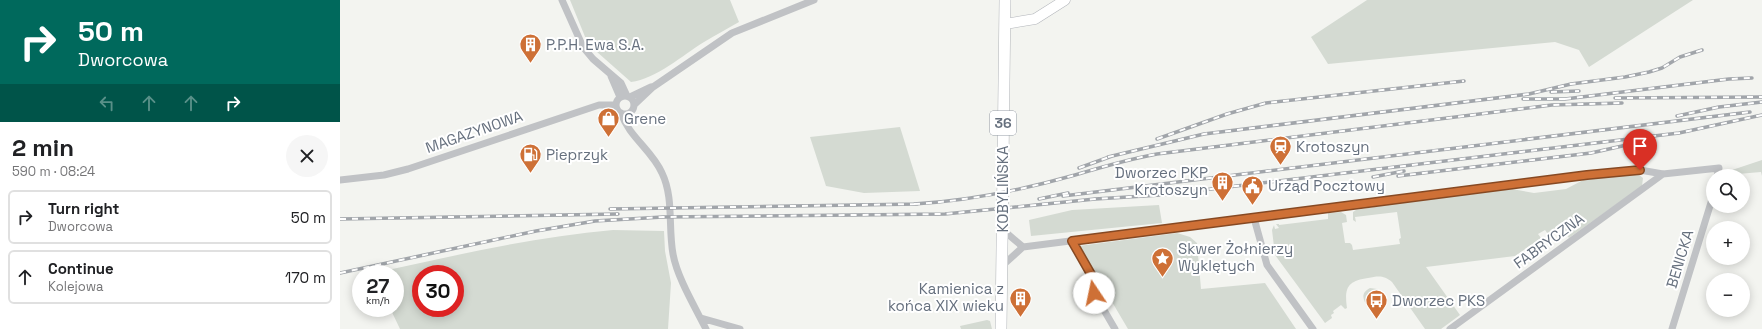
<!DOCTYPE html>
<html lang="en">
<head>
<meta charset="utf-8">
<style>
	body { margin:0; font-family:"Space Grotesk",sans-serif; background:#f6f6f6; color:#202124; height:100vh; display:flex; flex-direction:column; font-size:15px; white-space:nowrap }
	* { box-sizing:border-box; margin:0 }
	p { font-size:13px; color:#757577 }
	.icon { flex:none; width:22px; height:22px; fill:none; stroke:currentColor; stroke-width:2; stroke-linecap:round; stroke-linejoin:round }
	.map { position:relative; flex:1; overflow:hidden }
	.drawer { display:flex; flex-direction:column; background:#fff; width:340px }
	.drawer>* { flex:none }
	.top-card { background:#00695c; color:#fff; overflow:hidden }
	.tools { position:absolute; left:1366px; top:169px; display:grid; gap:8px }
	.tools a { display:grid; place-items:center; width:44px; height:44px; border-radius:50%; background:#fff; box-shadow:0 2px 10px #0003; font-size:20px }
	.speed { position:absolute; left:12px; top:265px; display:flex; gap:8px; font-size:20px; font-weight:700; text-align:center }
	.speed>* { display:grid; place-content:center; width:52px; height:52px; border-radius:50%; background:#fff; box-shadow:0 2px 10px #0003; line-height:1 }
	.speed small { font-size:10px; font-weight:400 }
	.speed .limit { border:6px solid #d22; background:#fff; color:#111 }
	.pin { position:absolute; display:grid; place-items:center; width:34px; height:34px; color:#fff; margin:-41px -17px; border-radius:50% 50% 50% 0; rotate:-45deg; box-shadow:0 0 4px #0007 }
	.pin .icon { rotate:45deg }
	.me { position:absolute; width:44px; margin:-22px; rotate:349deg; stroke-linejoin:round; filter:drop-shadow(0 0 3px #0008) }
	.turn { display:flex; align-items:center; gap:14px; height:84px; padding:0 12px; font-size:18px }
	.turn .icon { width:52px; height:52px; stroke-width:2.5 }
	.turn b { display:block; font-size:28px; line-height:34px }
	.lanes { display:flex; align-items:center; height:38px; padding:0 12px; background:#0003; justify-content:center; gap:20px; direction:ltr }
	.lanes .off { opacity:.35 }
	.round { display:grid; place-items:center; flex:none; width:42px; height:42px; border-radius:21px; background:#f6f6f6 }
	.summary { display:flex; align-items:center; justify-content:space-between; height:68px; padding:0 12px }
	h1 { font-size:24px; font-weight:700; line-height:30px }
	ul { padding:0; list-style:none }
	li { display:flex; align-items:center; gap:12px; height:54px; margin:0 8px 6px; padding:0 4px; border:2px solid #e0e0e0; border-radius:6px }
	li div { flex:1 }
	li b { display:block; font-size:15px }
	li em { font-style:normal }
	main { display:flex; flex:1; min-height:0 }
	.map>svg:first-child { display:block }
	.green { fill:#d4dad2; fill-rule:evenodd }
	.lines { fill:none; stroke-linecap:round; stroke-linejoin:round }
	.secondary-casing { stroke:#b2b5ba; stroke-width:11 }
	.primary-casing { stroke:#b1b4b8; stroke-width:12 }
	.street { stroke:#c0c2c5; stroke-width:7 }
	.secondary { stroke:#fff; stroke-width:10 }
	.primary { stroke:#fff; stroke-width:11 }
	.rail-casing { stroke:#a1a5aa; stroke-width:3.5 }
	.rail { stroke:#fff; stroke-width:2; stroke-dasharray:6; stroke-linecap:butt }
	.route-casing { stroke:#864923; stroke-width:10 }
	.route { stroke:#ce7036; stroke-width:7 }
	.labels { text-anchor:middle; stroke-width:4; stroke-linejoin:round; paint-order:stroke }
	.shield { fill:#fff; stroke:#949ba5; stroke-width:1 }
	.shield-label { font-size:14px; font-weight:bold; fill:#66707e }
	.poi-label { font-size:15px; fill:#66707e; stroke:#fff; text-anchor:start }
	.street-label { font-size:15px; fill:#66707e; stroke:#fff }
</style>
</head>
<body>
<main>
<section class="drawer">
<div class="top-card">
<div class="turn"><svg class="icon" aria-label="right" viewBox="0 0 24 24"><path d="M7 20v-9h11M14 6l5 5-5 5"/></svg><div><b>50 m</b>Dworcowa</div></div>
<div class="lanes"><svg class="icon off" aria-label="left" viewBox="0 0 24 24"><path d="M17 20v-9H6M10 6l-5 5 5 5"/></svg><svg class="icon off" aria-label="ahead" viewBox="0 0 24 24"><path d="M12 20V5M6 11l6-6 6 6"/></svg><svg class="icon off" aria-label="ahead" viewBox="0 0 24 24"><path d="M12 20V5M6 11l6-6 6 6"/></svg><svg class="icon" aria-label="right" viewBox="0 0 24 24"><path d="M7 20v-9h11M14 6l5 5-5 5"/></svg></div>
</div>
<div class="summary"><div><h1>2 min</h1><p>590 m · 08:24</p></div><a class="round"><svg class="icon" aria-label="close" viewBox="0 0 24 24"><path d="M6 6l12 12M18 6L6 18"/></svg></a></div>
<ul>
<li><svg class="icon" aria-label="right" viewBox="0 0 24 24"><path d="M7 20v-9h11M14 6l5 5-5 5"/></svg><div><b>Turn right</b><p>Dworcowa</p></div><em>50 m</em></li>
<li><svg class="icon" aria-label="ahead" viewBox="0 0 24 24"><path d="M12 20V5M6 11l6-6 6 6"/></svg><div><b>Continue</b><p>Kolejowa</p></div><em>170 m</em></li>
</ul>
</section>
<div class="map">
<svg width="1422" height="329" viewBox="0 0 1422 329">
	<rect width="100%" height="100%" fill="#f3f4f0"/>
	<path class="green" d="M230,0H390L399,22C388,28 376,35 364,42C343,55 316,79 291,82L248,44Z
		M1027,0H1353L1249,67L1239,50L1215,42L988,64L971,37Z
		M560,127L580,191L524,193L486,186L470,137Z
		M1422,160V176L1421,172L1386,175V172Z
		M1298,174L1303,178L1302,186L1229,238L1220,226L1208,234L1205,230L1198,234L1201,238L1175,256L1086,267L1120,315L1101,329H1085L1052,282C1044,275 1038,276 1028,278C1008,281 1004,287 1007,308L1005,309L1001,305L993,311L994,313L991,315L992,318L985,323L935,255L932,230L934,225L935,229L939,228L936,224H939V225L988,219V213L1001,212L1006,215L1007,222L1002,223L1005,243H1010L1012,245L1013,250L1060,244L1059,239L1061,238L1057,212L1015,217L1016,222L1013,220V212L1016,210L1065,202L1172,189L1194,193L1226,189L1247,178Z
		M819,205L822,223L691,236L689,220L732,210Z
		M273,230L324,231L325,251L331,283L328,329H60L50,308H55V274H34V273C113,256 192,237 273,230ZM81,274H115V308H81Z
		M837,233L850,237L857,243L861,289L925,283L956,329H788L739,246Z
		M1030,288L1037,289L1044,298L1030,296L1028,307C1023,300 1020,293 1030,288Z
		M647,320L650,321L652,329H621L620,326Z"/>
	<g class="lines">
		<defs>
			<path id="secondary" d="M665,24L695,19L725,0"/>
			<path id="primary" d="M661,329L665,0"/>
		</defs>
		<use href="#secondary" class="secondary-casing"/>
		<use href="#primary" class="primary-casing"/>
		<path class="street" d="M222,0L243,47L253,59L281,83L287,96
			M271,76L280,97
			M276 105a9 9 0 1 1 18 0a9 9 0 1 1-18 0Z
			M290,97L311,87
			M294,105L313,87L392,33L474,0
			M281,113C289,137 312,150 322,173C334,198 328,227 333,254C337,277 355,307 366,329
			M0,180L44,175L68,169L259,105H276
			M914,218L927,265L973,329
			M663,230L683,247
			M732,241L751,277L754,293L775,329
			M662,266L683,247L1247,175L1300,170L1323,174L1379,168L1377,176
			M361,318L400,329
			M1110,329L1323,174
			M1332,329L1373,196"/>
		<use href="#secondary" class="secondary"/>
		<use href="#primary" class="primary"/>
		<defs>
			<path id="rail" d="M1211,92L1239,91
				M1275,98L1422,97
				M1183,99H1225
				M1225,99L1389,79L1412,78
				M1337,116L1379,107L1422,102
				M817,139L887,114L926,103L1124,81
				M768,157L864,134L1189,94L1231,84L1285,77L1309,72L1322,68L1340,57L1362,50
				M739,168L772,156
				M1058,176L1251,153L1300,142
				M1033,177L1064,171
				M723,196L1410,112
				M699,199L728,193
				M574,204C628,201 682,190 735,175C762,167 789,159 817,154L1212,105L1282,103
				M270,209L578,204
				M0,219L278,214
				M0,273L196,231L255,221L323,217L605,214L755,199L821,195L1339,133L1422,115"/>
		</defs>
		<use href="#rail" class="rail-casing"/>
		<use href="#rail" class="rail"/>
	</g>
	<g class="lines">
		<defs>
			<path id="route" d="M754,293L752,276L732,241L1247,175L1300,170"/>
		</defs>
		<use href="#route" class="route-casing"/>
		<use href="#route" class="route"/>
	</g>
	<defs>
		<symbol id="building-pin" viewBox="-11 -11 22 30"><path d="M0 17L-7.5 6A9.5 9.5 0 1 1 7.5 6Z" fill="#ce7036" stroke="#fff"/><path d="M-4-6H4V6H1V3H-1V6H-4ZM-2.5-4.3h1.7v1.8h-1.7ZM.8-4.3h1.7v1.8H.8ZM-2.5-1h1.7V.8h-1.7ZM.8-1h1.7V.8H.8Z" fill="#fff"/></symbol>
		<symbol id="shop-pin" viewBox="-11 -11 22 30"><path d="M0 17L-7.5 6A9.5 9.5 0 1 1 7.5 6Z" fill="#ce7036" stroke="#fff"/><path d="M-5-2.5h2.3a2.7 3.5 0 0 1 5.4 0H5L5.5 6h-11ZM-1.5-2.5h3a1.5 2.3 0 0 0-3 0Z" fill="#fff"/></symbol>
		<symbol id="station-pin" viewBox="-11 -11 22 30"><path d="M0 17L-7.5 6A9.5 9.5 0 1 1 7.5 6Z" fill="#ce7036" stroke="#fff"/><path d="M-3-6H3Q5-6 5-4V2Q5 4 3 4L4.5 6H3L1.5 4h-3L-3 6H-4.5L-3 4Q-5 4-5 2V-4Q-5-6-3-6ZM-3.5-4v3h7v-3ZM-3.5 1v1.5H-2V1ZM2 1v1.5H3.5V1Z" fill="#fff"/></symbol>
		<symbol id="fuel-pin" viewBox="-11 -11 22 30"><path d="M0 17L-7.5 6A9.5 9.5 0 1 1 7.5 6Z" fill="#ce7036" stroke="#fff"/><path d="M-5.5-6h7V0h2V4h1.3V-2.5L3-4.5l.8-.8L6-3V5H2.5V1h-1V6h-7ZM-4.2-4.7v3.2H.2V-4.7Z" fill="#fff"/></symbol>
		<symbol id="civic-pin" viewBox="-11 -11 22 30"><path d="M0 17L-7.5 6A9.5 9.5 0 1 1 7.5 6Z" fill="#ce7036" stroke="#fff"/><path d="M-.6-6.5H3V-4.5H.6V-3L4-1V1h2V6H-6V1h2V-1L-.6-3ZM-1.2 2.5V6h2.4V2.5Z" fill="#fff"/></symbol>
		<symbol id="sight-pin" viewBox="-11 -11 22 30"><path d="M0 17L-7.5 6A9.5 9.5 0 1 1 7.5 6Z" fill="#ce7036" stroke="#fff"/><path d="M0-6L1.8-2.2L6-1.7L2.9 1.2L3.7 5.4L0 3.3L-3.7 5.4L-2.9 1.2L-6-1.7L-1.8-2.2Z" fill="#fff"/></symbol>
		<symbol id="bus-pin" viewBox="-11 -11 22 30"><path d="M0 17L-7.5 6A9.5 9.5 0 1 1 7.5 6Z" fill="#ce7036" stroke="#fff"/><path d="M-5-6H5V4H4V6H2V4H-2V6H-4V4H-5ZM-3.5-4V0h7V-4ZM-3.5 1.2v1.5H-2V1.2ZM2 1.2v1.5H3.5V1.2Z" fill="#fff"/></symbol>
	</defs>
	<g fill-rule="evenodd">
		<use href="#building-pin" x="178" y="32" width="25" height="34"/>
		<use href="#shop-pin" x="256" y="106" width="25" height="34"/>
		<use href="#station-pin" x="928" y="134" width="25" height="34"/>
		<use href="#fuel-pin" x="178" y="142" width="25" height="34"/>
		<use href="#building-pin" x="870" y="170" width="25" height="34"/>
		<use href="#civic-pin" x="900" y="174" width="25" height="34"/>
		<use href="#sight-pin" x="810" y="246" width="25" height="34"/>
		<use href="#building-pin" x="668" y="286" width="25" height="34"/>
		<use href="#bus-pin" x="1024" y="288" width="25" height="34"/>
	</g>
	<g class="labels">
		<rect class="shield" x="650" y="111" width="26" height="24" rx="3"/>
		<g class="shield-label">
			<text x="663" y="128">36</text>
		</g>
		<g class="poi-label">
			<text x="206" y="50">P.P.H. Ewa S.A.</text>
			<text x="284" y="124">Grene</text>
			<text x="956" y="152">Krotoszyn</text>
			<text x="206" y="160">Pieprzyk</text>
			<text x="868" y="178" text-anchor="end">Dworzec PKP<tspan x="868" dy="17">Krotoszyn</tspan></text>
			<text x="928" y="191">Urząd Pocztowy</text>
			<text x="838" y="254">Skwer Żołnierzy<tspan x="838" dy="17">Wyklętych</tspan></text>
			<text x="664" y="294" text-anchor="end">Kamienica z<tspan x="664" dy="17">końca XIX wieku</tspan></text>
			<text x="1052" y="306">Dworzec PKS</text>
		</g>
		<g class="street-label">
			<text transform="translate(134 132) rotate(-19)" y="5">MAGAZYNOWA</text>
			<text transform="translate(663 189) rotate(-90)" y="5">KOBYLIŃSKA</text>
			<text transform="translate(1209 241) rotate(-36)" y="5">FABRYCZNA</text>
			<text transform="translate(1340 259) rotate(-73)" y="5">BENICKA</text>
		</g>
	</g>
</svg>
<div class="tools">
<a><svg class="icon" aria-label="search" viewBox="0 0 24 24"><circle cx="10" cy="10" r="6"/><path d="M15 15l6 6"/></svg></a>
<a>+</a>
<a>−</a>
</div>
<div class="speed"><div>27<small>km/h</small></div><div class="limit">30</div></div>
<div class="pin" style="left:1300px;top:170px;background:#d93025"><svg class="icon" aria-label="arrive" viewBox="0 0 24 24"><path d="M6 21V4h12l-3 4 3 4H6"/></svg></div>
<svg class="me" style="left:754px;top:293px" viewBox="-20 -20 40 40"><circle r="19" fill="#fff"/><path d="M0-13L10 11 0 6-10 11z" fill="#ce7036"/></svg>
</div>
</main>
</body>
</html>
